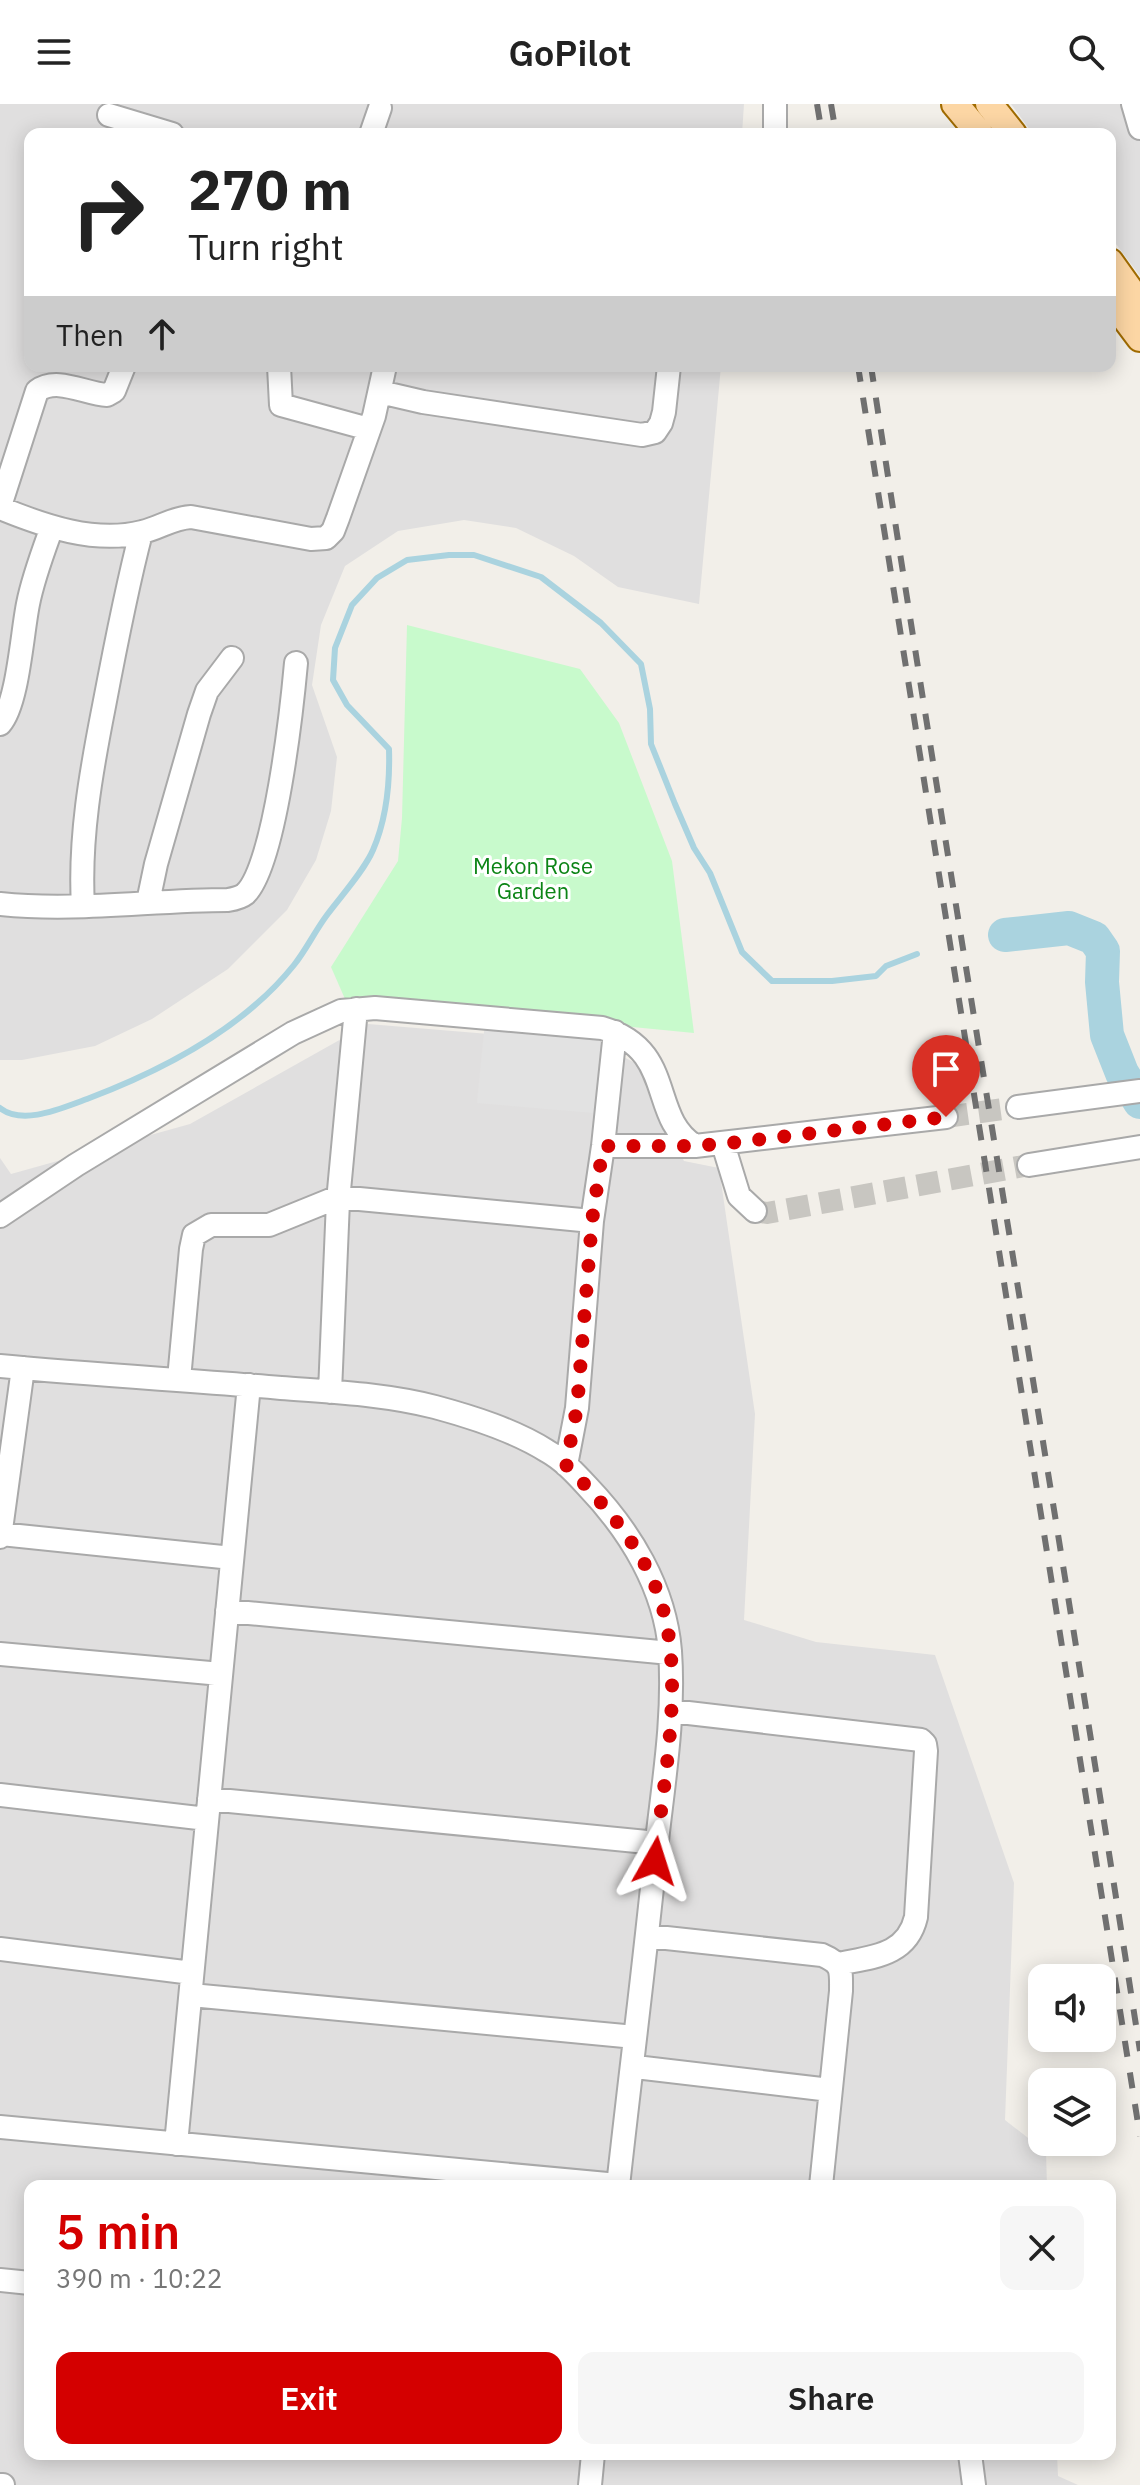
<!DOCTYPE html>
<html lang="en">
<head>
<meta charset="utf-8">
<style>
	body { margin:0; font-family:"IBM Plex Sans",sans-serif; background:#f6f6f6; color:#222; height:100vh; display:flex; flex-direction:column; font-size:30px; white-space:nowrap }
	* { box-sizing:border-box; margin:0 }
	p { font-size:26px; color:#767676 }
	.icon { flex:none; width:44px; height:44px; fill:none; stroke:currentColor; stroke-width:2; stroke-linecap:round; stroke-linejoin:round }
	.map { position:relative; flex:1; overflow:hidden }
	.details { position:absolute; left:24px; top:2076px; width:1092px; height:280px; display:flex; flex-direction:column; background:#fff; border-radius:16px; box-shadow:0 4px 20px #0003 }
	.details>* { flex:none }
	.top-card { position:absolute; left:24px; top:24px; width:1092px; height:244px; border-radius:16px; box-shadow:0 4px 20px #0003; background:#fff; color:#222; overflow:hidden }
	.tools { position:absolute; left:1028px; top:1860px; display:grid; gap:16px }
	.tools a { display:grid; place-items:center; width:88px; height:88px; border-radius:16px; background:#fff; box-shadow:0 4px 20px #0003; font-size:40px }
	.pin { position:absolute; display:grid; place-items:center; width:68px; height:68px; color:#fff; margin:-82px -34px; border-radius:50% 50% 50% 0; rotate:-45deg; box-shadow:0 0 8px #0007 }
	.pin .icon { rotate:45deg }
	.me { position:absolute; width:88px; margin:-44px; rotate:6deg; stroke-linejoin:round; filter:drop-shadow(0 0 6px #0008) }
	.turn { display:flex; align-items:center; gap:28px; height:168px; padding:0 32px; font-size:36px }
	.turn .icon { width:104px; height:104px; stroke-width:2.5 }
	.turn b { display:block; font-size:56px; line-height:68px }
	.then { display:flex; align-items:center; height:76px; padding:0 32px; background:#0003; gap:16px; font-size:30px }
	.round { display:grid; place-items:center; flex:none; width:84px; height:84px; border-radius:16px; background:#f6f6f6 }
	.summary { display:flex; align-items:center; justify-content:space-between; height:136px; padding:0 32px }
	h1 { font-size:48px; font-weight:600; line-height:60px; color:#d40000 }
	.primary-button { display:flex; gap:16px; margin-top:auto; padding:16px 32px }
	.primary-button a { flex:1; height:92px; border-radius:16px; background:#d40000; color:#fff; font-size:32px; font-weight:600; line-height:92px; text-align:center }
	.primary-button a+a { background:#f6f6f6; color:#222 }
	header { display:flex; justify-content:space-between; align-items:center; height:104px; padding:0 32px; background:#fff; font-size:36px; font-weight:600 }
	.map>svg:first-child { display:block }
	.residential { fill:#e0dfdf }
	.park { fill:#c8facc }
	.parking { fill:#e2e2e2 }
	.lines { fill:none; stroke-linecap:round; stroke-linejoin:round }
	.stream { stroke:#aad3df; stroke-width:6 }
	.river { stroke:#aad3df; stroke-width:34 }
	.minor-tunnel { stroke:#c8c6c1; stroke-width:22; stroke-dasharray:22 11; stroke-linecap:butt }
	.minor-casing { stroke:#a9a9a9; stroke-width:26 }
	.major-casing { stroke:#a06b00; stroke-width:30 }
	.minor { stroke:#fff; stroke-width:22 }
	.major { stroke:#fcd6a4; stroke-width:26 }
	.rail { stroke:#707070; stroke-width:6; stroke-dasharray:16 16; stroke-linecap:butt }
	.route { stroke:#d40000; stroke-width:14; stroke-dasharray:0 25.2 }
	.labels { text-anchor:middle; stroke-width:6; stroke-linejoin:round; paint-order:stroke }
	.park-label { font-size:22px; fill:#0c8416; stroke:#fff }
</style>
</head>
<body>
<header><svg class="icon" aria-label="menu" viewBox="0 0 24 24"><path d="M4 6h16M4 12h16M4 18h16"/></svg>GoPilot<svg class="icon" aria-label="search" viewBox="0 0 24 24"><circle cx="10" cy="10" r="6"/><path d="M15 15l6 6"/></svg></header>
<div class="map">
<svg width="1140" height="2381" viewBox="0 0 1140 2381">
	<rect width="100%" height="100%" fill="#f2efe9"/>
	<path class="residential" d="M0,0H744L742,30H30V262H721L699,500L618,483L574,452L516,424L464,416L398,427L345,462L321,521L312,581L337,653L331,707L316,756L287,806L228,865L152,915L95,942L22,956H0Z
		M1011,0H1140V172L1110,132V30H1033Z
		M368,920L597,939L637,960L653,1001L684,1057L719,1064L755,1310L744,1516L816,1538L935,1551L1014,1779L1005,2016L1046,2048L1047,2082H30V2350H1057L1058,2372L1078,2381H0V1054L11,1070L190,1020Z"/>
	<path class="park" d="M407,521L580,565L619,619L672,757L694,929L345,895L331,863L398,757L402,714Z"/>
	<path class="parking" d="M485,918L602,930L594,1009L477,999Z"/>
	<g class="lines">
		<path class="stream" d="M0,1004C23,1022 62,1004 87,995C161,967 243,925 294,861C306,846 315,827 327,811C341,792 364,767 373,746C386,716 390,678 389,645L347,601L333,576L335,544L352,501L377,474L407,456L449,451H474L541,473L601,519L641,560L650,605L651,640L675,700L694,744L710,769L742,848L772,877H832L876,872L886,862L917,850"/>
		<path class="river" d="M1005,831L1069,824L1094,834L1103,847L1102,878L1107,931L1122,969L1140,998"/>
		<path class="minor-tunnel" d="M946,1013L1018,1003
			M755,1107L767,1109L1029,1061"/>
		<defs>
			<path id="minor" d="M775,0V30
				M1133,0L1140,24
				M109,11L172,30
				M371,30L380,4
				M279,262L281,301L369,325
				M380,288L423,298L642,331L655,328L661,319L664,308L669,262
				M0,402L37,287C57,272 85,290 107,291L114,287L124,262
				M0,404C44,422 95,440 142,428C160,424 172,414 191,413L311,435L326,434L333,427L338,414L374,312L385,262
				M0,620C18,600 22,529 28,500C33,474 43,448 52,423
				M148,798L156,760L199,610L207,587L232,554
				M0,800C76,808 152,796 228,796C234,795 240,794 245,790C275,763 292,603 296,559
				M83,802C79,735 91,668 104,602C115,544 126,486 141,429
				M1018,1003L1140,987
				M723,1040L739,1092L755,1107
				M603,1042H695
				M1029,1061L1140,1043
				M0,1112L76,1061L293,929L341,907L375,904L602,924C677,946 648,1013 695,1042L946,1013
				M0,1262C94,1271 188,1276 281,1284C332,1288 385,1290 435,1303C472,1313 514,1326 547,1347C563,1356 575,1369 587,1382C630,1427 665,1484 670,1547C675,1617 662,1686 655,1755C644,1864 630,1973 618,2082
				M179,1275L191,1145L194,1131L211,1121H269L338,1093L592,1117
				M330,1288L338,1097L356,905
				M566,1361L577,1304L592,1117L603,1042L615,928
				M0,1430L232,1454
				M0,1433L23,1264
				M227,1507L670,1549
				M0,1550L221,1570
				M671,1607L921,1636L925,1640L926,1647L916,1813C907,1852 872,1853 838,1860
				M0,1691L207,1715
				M209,1695L657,1739
				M648,1832L822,1851C843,1860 841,1866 841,1887L821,2082
				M0,1845L192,1869
				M191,1891L635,1933
				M644,1964L830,1986
				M0,2023L618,2081
				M176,2040L249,1281
				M0,2176L30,2179
				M970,2350L974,2381
				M0,2381H3
				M590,2381L593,2350"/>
			<path id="major" d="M955,0L980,30
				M989,0L1013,30
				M1110,158L1140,200
				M1110,194L1140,234"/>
		</defs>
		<use href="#minor" class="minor-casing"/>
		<use href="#major" class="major-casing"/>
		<use href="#minor" class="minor"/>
		<use href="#major" class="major"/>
		<path class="rail" d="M817,0L822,30
			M831,0L836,30
			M858,262L1140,2032
			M871,262C957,824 1053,1385 1140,1947"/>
	</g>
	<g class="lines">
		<path class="route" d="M655,1757C663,1677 686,1573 660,1495C642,1442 604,1400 566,1361L577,1304L592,1117L603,1042H695L730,1039L946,1013"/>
	</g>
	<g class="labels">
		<g class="park-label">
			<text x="533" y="770">Mekon Rose<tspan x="533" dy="25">Garden</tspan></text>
		</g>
	</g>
</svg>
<div class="tools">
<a><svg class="icon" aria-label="sound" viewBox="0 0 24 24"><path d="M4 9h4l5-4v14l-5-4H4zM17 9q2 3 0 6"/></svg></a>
<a><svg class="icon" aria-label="layers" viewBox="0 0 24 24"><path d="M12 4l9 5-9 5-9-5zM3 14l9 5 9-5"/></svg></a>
</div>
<div class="pin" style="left:946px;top:1013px;background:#d93025"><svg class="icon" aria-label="arrive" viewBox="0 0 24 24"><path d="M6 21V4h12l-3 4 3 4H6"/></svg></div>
<svg class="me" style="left:655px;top:1757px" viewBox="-20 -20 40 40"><path d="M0-17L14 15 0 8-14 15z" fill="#d40000" stroke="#fff" stroke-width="4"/></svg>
<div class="top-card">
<div class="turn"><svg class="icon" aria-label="right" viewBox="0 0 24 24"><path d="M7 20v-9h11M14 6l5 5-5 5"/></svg><div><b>270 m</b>Turn right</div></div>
<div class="then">Then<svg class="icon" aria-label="ahead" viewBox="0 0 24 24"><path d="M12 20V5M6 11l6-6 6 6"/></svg></div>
</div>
<section class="details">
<div class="summary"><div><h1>5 min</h1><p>390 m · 10:22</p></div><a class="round"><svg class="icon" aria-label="close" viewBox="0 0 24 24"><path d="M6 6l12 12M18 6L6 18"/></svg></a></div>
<div class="primary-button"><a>Exit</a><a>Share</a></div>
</section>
</div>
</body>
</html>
